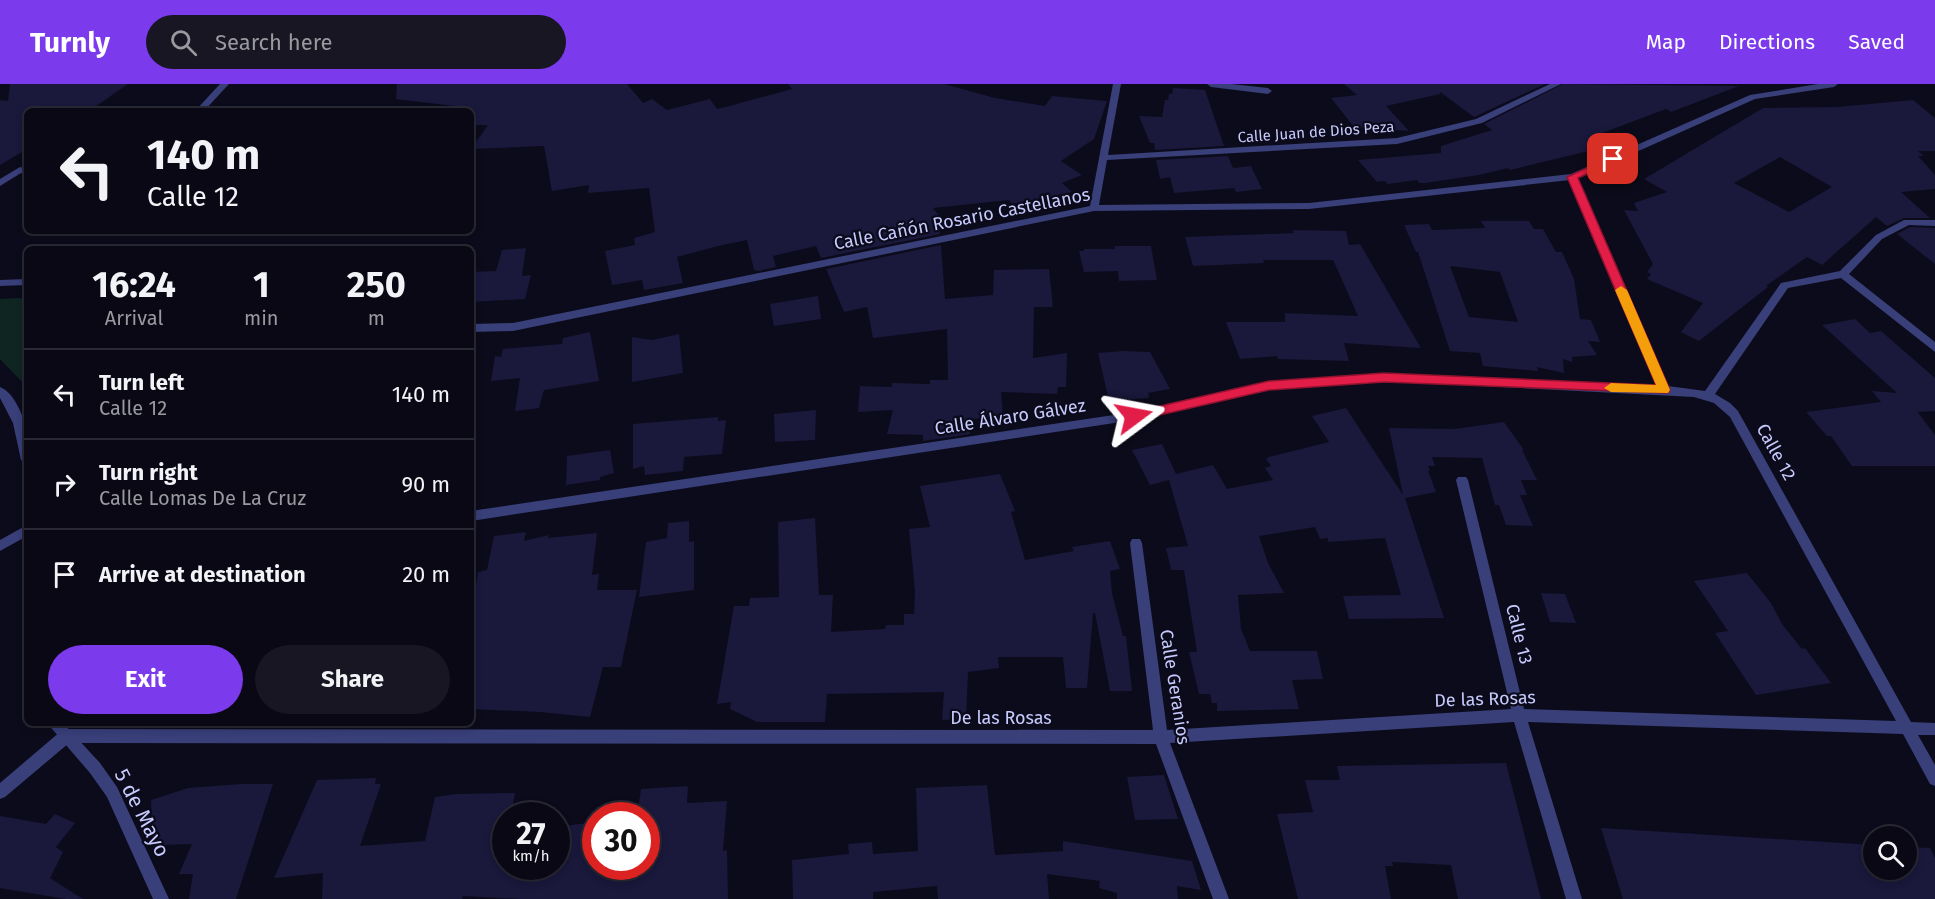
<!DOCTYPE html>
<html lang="en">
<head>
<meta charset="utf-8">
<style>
	body { margin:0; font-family:"Fira Sans",sans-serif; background:#171622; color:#f1f3f6; height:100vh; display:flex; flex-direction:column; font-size:22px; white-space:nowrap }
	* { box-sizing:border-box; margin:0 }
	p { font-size:20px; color:#999aa0 }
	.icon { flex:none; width:33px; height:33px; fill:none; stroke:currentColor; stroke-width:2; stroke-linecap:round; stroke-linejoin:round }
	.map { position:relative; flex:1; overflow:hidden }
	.side { position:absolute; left:24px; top:162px; width:450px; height:480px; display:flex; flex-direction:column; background:#090814; border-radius:9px; box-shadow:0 3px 9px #0003,0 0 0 2px #292934 }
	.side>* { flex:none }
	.guide { position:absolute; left:24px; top:24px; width:450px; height:126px; border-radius:9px; box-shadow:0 3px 9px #0003,0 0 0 2px #292934; background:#090814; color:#f1f3f6; overflow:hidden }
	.tools { position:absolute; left:1863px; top:742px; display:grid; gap:12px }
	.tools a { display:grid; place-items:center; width:54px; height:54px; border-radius:50%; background:#090814; box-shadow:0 3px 9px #0003,0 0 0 2px #292934; font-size:30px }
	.speed { position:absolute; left:492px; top:718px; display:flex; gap:12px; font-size:30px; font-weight:700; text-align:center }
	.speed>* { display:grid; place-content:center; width:78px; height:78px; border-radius:50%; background:#090814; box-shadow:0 3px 9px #0003,0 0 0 2px #292934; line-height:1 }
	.speed small { font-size:15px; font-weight:400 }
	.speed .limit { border:9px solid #d22; background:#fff; color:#111 }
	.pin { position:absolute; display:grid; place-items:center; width:51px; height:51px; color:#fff; margin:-26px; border-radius:12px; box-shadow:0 3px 9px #0006 }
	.me { position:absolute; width:66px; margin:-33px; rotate:77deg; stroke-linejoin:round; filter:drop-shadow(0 0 4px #0008) }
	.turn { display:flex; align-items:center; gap:21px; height:126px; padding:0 24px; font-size:27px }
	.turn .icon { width:78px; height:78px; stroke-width:2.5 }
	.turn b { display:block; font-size:42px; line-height:51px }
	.eta { display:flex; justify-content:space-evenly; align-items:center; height:102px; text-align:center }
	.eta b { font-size:36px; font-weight:700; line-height:42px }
	.cta { display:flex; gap:12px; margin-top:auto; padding:12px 24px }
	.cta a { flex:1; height:69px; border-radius:36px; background:#7c3aed; color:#fff; font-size:24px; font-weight:700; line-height:69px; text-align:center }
	.cta a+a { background:#171622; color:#f1f3f6 }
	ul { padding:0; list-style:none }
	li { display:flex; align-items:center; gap:18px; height:90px; padding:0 24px; border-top:2px solid #292934 }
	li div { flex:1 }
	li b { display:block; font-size:22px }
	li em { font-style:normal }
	header { display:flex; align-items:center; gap:36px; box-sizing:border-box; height:84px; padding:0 30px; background:#7c3aed; color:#fff }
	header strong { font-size:28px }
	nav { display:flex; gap:33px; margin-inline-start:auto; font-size:21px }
	.search { width:420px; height:54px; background:#171622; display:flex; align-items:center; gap:15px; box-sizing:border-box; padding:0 21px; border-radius:33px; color:#999aa0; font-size:22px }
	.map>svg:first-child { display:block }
	.green { fill:#0f2521 }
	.building { fill:#1a183b; fill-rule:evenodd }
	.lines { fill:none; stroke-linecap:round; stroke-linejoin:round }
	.minor { fill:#383f79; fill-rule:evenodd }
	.tertiary { fill:#383f79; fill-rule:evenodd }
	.route { fill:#e11d48; stroke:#92132f; stroke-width:1.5 }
	.slow { fill:#f59e0b }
	.labels { text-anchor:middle; stroke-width:4.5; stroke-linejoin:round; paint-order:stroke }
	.far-street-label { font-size:15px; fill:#c7cafd; stroke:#0c0b1b }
	.street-label { font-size:18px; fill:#c7cafd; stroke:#0c0b1b }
	.near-street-label { font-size:21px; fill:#c7cafd; stroke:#0c0b1b }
</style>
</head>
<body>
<header>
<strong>Turnly</strong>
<div class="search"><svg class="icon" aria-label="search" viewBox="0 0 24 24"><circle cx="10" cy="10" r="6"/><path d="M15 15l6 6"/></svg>Search here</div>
<nav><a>Map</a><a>Directions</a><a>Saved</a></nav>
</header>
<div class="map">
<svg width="1935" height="815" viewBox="0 0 1935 815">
	<rect width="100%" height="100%" fill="#0c0b1b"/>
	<path class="green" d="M19,214L27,215V303L0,275V215Z"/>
	<path class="building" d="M10,0H128L89,27H27V65L0,81V16L8,17Z
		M397,0H627L643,19L652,15L667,26L710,15L717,25L722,24L792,5L788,0H944L995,14L1045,22L1052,12L1107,17L1094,55L1061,77L1082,91L1062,99L1072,108L1012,120L1009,116L933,124L939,132L940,150L821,174L816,162L773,172L776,183L758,187L754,186L747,156L718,162L677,173L683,199L644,206L642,196L612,201L605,167L635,161L634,154L655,148L649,104L588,109L589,101L552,107L544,62L471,65L488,41H471V24L396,15Z
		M1344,0H1545L1474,33L1440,8V10L1386,22L1409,47L1354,43L1331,14L1357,11Z
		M1563,0L1739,2L1671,28L1666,25L1589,54L1601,64L1510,86L1508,84L1479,91L1425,99H1419L1417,96L1388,100L1385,97L1377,98L1358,76L1441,69V62L1492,46L1484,40Z
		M1173,4L1205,6L1224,62L1155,66L1154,59H1150L1139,32L1162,33L1165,16H1168L1169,10H1172Z
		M1913,16L1935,34V67H1918L1924,72H1918L1935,91V105L1901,108L1930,134H1904L1887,142L1876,133L1822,181L1807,173L1766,202L1768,203L1699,257L1681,248L1703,219L1647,195L1651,190L1647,188L1653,180L1624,126L1638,127L1634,119L1667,108L1644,95L1763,24L1837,23ZM1780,73L1832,103L1789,128L1734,99Z
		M1228,72L1233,84L1251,82L1262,105L1236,108L1234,104L1174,109L1170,93L1160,95L1156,76Z
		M1481,137H1529L1534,145H1543L1556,168H1562L1574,195L1580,235L1591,236L1600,258L1588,257L1597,271L1572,273V278L1563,275L1564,289L1537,283L1538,287L1483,282L1480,269L1450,267L1418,168H1416L1404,141L1429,140L1432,146L1485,144ZM1450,182L1500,188L1518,238L1469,233Z
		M1910,143L1935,144V180L1897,150Z
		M1293,146L1346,147L1349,161L1360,160L1421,264L1344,259L1349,277L1278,275L1277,272L1240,275L1226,238H1285V229L1358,232L1339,189L1333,176H1263L1264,179L1193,182L1185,153L1294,149Z
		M941,161L945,215L993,211L994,186L1049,185L1053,223H1034L1033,274L1067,269L1066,303H1058L1057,310L1001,308L1003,333L969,335L970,350L923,357V351L887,350L893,326L858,328L860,302L892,303V299L930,300V296H948L947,245L873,254L867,223L844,228L826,185Z
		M1115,162H1151L1157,196L1119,197L1118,187L1084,188L1079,167H1084V165H1115Z
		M526,164L522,192L531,191L525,215L471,218V188L496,187L502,166Z
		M818,212L821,235L774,242L770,220Z
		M1855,235L1870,249L1881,247L1935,294V327L1918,328L1916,326L1935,351V382H1852L1831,352H1827L1806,328L1881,318L1872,307L1897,309L1822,241Z
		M590,248L599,297L544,306L539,324L515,327L520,294L491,297L495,272L501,273L503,265L562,260L563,254Z
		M679,250L683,289L632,298V253L652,256Z
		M1123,267L1150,268L1170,305L1148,309L1149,314L1109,317L1098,269Z
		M1346,324L1403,411L1389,344L1455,345L1504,338L1524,366H1522L1537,396H1521L1527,411H1520L1533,442L1506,441L1499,421H1495L1482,374L1432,373L1435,382H1428L1430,387H1428L1436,408L1405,414L1444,534L1349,535L1343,512L1401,511L1385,454L1328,458V454L1320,455L1315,443L1259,452L1268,479L1284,509L1238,511L1241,545L1250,567H1317L1323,595L1292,596L1299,625L1217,627V619H1212L1210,610H1199L1189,568H1197L1184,486H1171L1166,464L1188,462L1169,396L1150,401L1132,366L1162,360L1176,390L1213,381L1227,405L1273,396L1265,384L1271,382L1266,375L1269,373L1329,358L1312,332Z
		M816,326L815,356L775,358L774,330Z
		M718,333V337L726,336L722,370L684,373L683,387L645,391L644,382L633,385V340Z
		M610,366L614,389L600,393V396L566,401L567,372Z
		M1000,390L1015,427L1011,428L1025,476L1074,467L1072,463L1110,457L1120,485L1110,487L1112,509L1123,552H1126L1132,607H1110L1095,529H1093L1087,604H1066L1063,573H998L999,584L968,588L966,635L942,636L944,608L827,610L825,638H757L730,625L731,618L717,620L734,522H749L750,514L779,513L778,438L815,434L819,511H833L831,548L885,545L886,541H904V530H914L915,507L909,445L930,443L920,402Z
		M689,437V458L694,457V506L639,513L646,458L667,454L668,439Z
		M526,448L524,457L549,451L548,454L597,449L592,491L599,490L597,506H637L621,583H603L590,633L540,628L471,625V546L476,528L471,529V501L476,502L478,488L487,486L494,452Z
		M1747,489L1771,519L1782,540L1802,565L1805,564L1831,599L1756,611L1715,549L1728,547L1694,497Z
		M1541,509L1565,510L1576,539L1550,538Z
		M1506,679L1541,815H1458L1451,781L1392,778L1393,782H1385L1391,815H1298L1277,730L1313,728L1305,696H1340L1337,682Z
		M1164,691L1178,735L1135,736L1127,693Z
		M376,694L375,700H381L360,762L425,757L435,713L456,710L515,709L511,732H506V783H556V743L596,738V783H646V732H637L641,705L688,702L687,719L727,717L723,767L727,766L728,815H521L463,812L462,815H322L323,789L274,794L317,696Z
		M241,700H273L236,815H189L193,790H179L192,760L161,761L152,740L151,716L188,704Z
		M987,701L995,771L1063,767V757L1192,777L1201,806L1177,802L1178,815H1117V809L1099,804L1100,797L1047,790L1049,815H938L937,802L873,808V815H793L792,776L849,770L848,760L872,758L873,770L918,767L916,704Z
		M55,730L75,739L56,763L63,768L50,794L83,815H66L0,804V732L46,740Z
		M1601,744L1874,761V786H1906V763L1930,764L1935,774V815H1623Z"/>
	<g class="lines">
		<path class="minor" d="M220,0H229L204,27H195Z
			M1113,0H1121L1108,71L1397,54L1476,35L1550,0H1561L1482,39L1397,60L1107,76L1099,121L1309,119L1571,90L1750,11L1818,0H1838L1834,3L1755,15L1578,94L1668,302L1705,307L1781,199L1840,187L1876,151L1904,136H1935V142L1909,141L1882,155L1849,190L1935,258V268L1841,194L1788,204L1715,310L1730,319L1738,327L1911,638L1935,639V651H1918L1935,681V702L1930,700L1903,650L1528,638L1582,815H1566L1514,638L1170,659L1229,815H1213L1156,660L69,659L5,713L0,715V699L61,647L66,645L1153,646L1130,459L1132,455H1140L1142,459L1167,646L1511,625L1456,396L1458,393H1466L1468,396L1524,625L1896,637L1730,333L1714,319L1694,313L1384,297L1269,306L1134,336L471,437V427L1134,328L1269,298L1384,289L1657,302L1570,96L1309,125L1094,127L513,247L471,248V240L513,239L1090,122Z
			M1207,0H1231L1268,4L1272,7L1268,10L1211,3Z
			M20,83L27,85V91L21,89L0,102V95Z
			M27,195V201L0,202V196Z
			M27,441V452L0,467V456Z"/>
		<path class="tertiary" d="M0,303C14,308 24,333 27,347C29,357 27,370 27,380L21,376L13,339L0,314Z
			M47,639H63L100,679L117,703L169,815H153L107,713L90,689Z"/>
	</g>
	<path class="route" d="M1613,72L1618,75L1616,77L1578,94L1670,306L1668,309L1384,298L1269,306L1134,337L1127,332L1134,328L1269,297L1384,289L1656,301L1567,93Z"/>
	<path class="slow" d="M1621,202L1627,206L1670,306L1668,309L1611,308L1604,304L1611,299L1656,301L1615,206Z"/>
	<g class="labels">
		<g class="far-street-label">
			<text transform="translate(1316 48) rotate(-4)" y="5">Calle Juan de Dios Peza</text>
		</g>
		<g class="street-label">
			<text transform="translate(962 135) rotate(-11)" y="6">Calle Cañón Rosario Castellanos</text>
			<text transform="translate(1010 333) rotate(-9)" y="6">Calle Álvaro Gálvez</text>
			<text transform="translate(1776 368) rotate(61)" y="6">Calle 12</text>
			<text transform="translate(1519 550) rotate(76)" y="6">Calle 13</text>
			<text transform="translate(1175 603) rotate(81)" y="6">Calle Geranios</text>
			<text transform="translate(1485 615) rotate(-2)" y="6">De las Rosas</text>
			<text x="1001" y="640">De las Rosas</text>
		</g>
		<g class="near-street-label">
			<text transform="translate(142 729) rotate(63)" y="7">5 de Mayo</text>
		</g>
	</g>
</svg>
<div class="tools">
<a><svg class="icon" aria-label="search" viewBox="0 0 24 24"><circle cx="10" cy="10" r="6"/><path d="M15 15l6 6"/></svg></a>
</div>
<div class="speed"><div>27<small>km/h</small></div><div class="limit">30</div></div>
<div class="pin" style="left:1613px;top:75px;background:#d93025"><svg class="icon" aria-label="arrive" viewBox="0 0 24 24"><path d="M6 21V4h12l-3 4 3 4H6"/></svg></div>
<svg class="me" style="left:1134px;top:332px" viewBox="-20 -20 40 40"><path d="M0-17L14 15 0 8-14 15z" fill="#e11d48" stroke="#fff" stroke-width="4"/></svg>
<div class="guide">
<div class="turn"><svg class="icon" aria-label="left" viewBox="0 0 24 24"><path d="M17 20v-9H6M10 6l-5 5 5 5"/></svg><div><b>140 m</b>Calle 12</div></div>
</div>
<section class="side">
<div class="eta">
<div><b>16:24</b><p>Arrival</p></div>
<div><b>1</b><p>min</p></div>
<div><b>250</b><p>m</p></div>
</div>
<ul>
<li><svg class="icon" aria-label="left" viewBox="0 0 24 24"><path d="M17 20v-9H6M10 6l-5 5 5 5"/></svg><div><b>Turn left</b><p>Calle 12</p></div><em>140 m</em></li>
<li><svg class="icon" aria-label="right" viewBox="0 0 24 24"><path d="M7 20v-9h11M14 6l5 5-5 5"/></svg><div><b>Turn right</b><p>Calle Lomas De La Cruz</p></div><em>90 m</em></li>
<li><svg class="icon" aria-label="arrive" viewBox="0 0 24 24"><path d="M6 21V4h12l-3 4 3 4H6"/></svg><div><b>Arrive at destination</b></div><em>20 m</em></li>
</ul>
<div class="cta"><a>Exit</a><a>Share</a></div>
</section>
</div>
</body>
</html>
